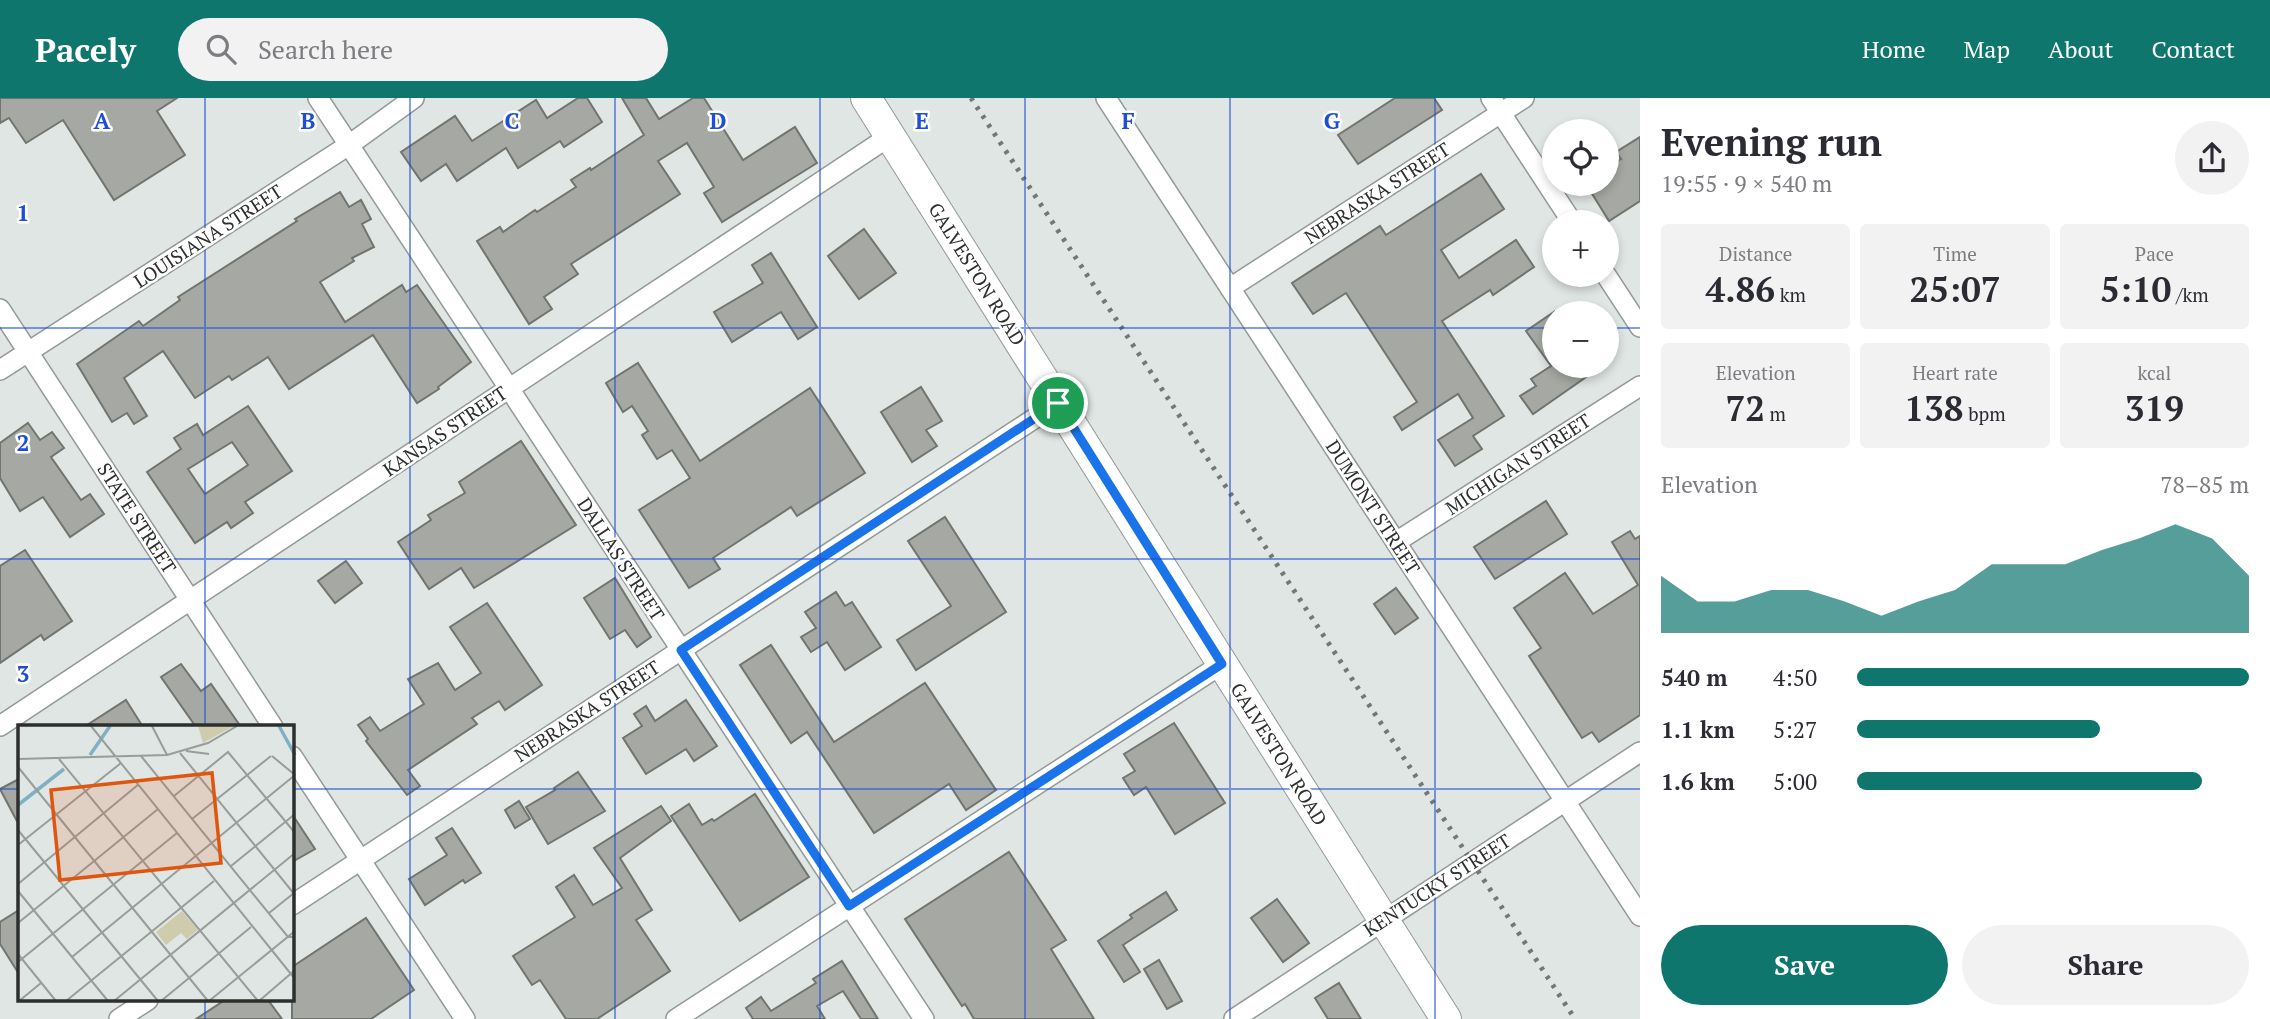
<!DOCTYPE html>
<html lang="en">
<head>
<meta charset="utf-8">
<style>
	:root { --surface:#fff; --page:#f2f2f3; --text:#2b2b33; --muted:#7c7c81; --accent:#0f766e }
	body { margin:0; font-family:"PT Serif",serif; background:var(--page); color:var(--text); height:100vh; display:flex; flex-direction:column; font-size:26px; white-space:nowrap }
	* { box-sizing:border-box; margin:0 }
	p { font-size:23px; color:var(--muted) }
	.icon { flex:none; width:38px; height:38px; fill:none; stroke:currentColor; stroke-width:2; stroke-linecap:round; stroke-linejoin:round }
	.map { position:relative; flex:1; overflow:hidden }
	.details { display:flex; flex-direction:column; background:var(--surface); width:630px }
	.details>* { flex:none }
	.fabs { position:absolute; left:1542px; top:21px; display:grid; gap:14px }
	.fabs a { display:grid; place-items:center; width:77px; height:77px; border-radius:50%; background:var(--surface); box-shadow:0 4px 10px #0003; font-size:35px }
	.pin { position:absolute; display:grid; place-items:center; width:60px; height:60px; color:#fff; margin:-30px; border:4px solid #fff; border-radius:50%; box-shadow:0 2px 7px #0007 }
	.round { display:grid; place-items:center; flex:none; width:74px; height:74px; border-radius:37px; background:var(--page) }
	.head { display:flex; align-items:center; justify-content:space-between; height:119px; padding:0 21px }
	h1 { font-size:38px; font-weight:700; line-height:52px }
	.metrics { display:grid; grid-template-columns:repeat(3,1fr); gap:10px; height:119px; padding:7px 21px }
	.metrics div { display:grid; align-content:center; border-radius:7px; background:var(--page); text-align:center }
	.metrics b { font-size:35px; font-weight:700 }
	.metrics small { font-size:19px; font-weight:400 }
	.metrics p { font-size:19px }
	.chart { height:196px; padding:14px 21px }
	.chart p { display:flex; justify-content:space-between }
	.chart svg { width:100%; height:126px; margin-top:7px; fill:var(--accent); opacity:.7 }
	.button { display:flex; gap:14px; margin-top:auto; padding:14px 21px }
	.button a { flex:1; height:80px; border-radius:42px; background:var(--accent); color:#fff; font-size:28px; font-weight:700; line-height:80px; text-align:center }
	.button a+a { background:var(--page); color:var(--text) }
	ul { padding:0 21px; list-style:none; font-size:23px }
	li { display:grid; grid-template-columns:112px 84px 1fr; align-items:center; height:52px }
	li i { height:18px; border-radius:9px; background:var(--accent) }
	header { display:flex; align-items:center; gap:42px; box-sizing:border-box; height:98px; padding:0 35px; background:var(--accent); color:#fff }
	header strong { font-size:33px }
	nav { display:flex; gap:38px; margin-inline-start:auto; font-size:24px }
	.search { width:490px; height:63px; background:var(--page); display:flex; align-items:center; gap:18px; box-sizing:border-box; padding:0 24px; border-radius:38px; color:var(--muted); font-size:26px }
	main { display:flex; flex:1; min-height:0 }
	.map>svg:first-child { display:block }
	.building { fill:#a6a9a3; stroke:#71746f; stroke-width:2; fill-rule:evenodd }
	.lines { fill:none; stroke-linecap:round; stroke-linejoin:round }
	.minor-casing { stroke:#939996; stroke-width:22 }
	.primary-casing { stroke:#939996; stroke-width:32 }
	.minor { stroke:#fff; stroke-width:19 }
	.primary { stroke:#fff; stroke-width:30 }
	.rail { stroke:#737775; stroke-width:5; stroke-dasharray:3.5 7; stroke-linecap:butt }
	.route-casing { stroke:#fff; stroke-width:14 }
	.route { stroke:#1a73e8; stroke-width:9 }
	.grid { fill:none; stroke:#1d4ed8; stroke-width:2; stroke-opacity:0.55 }
	.labels { text-anchor:middle; stroke-width:5; stroke-linejoin:round; paint-order:stroke }
	.street-label { font-size:19px; fill:#2c2f2d; stroke:#fff }
	.inset-river { fill:none; stroke:#80b0c3; stroke-width:3.5 }
	.inset-road { fill:none; stroke:#989d9a; stroke-width:2 }
	.view { fill:#df570e; fill-opacity:0.15; stroke:#df570e; stroke-width:3.5 }
	.inset-edge { fill:none; stroke:#2c2f2d; stroke-width:3.5 }
	.grid-label { font-size:23px; text-anchor:middle; font-weight:bold; fill:#1d4ed8; stroke:#fff; stroke-width:5; stroke-linejoin:round; paint-order:stroke }
</style>
</head>
<body>
<header>
<strong>Pacely</strong>
<div class="search"><svg class="icon" aria-label="search" viewBox="0 0 24 24"><circle cx="10" cy="10" r="6"/><path d="M15 15l6 6"/></svg>Search here</div>
<nav><a>Home</a><a>Map</a><a>About</a><a>Contact</a></nav>
</header>
<main>
<div class="map">
<svg width="1640" height="921" viewBox="0 0 1640 921">
	<rect width="100%" height="100%" fill="#e0e6e3"/>
	<!-- building -->
	<g class="building">
		<path d="M0 0H177L157 13 185 57 114 102 63 22 26 45 9 20 0 25Z"/>
		<path d="M578 0H587L602 24 564 49 560 43 518 70 506 50 457 83 446 66 421 83 401 54 455 18 472 43 536 2 547 20Z"/>
		<path d="M622 0H646L659 21 693 0H704L743 62 795 29 817 65 722 124 704 95 714 89 687 45 658 63 680 96 571 166 578 176 544 199 552 211 529 226 477 143 500 129 503 134 535 112 537 114 576 89 571 82 590 70 591 72 644 37Z"/>
		<path d="M1395 0H1434L1442 12 1358 66 1338 37Z"/>
		<path d="M1640 39V103L1609 123 1586 86H1606V69L1621 61 1616 54Z"/>
		<path d="M1481 76 1504 111 1441 152 1459 180 1516 142 1534 169 1493 197 1490 192 1442 223 1504 318 1473 338 1482 351 1455 368 1438 342 1473 320 1458 296 1402 332 1394 319 1417 304 1346 195 1313 216 1292 185 1380 128 1386 137Z"/>
		<path d="M340 94 349 109 361 102 371 121 362 126 374 149 352 160 354 163 320 184 345 224 402 187 406 194 417 187 471 264 438 289 439 291 417 305 373 237 289 291 268 259 232 282 229 278 195 300 163 253 124 280 147 318 134 326 127 315 112 324 77 266 139 223 143 228 180 202 178 199 297 123 295 121Z"/>
		<path d="M864 131 896 175 859 201 828 158Z"/>
		<path d="M771 155 817 229 798 241 781 214 732 244 714 214 763 185 752 167Z"/>
		<path d="M1554 214V268H1602L1533 316 1520 298 1536 288 1531 281 1551 268 1526 233Z"/>
		<path d="M638 265 700 363 810 290 865 375 797 418 791 409 713 460 720 471 689 490 639 412 690 380 672 352 657 361 642 337 648 333 632 308 623 314 606 285Z"/>
		<path d="M921 289 942 323 926 332 937 348 912 364 881 314Z"/>
		<path d="M248 308 292 373 245 404 253 415 231 430 227 424 195 445 147 374 181 351 174 340 197 326 203 337ZM232 344 248 367 205 396 188 371Z"/>
		<path d="M28 325 40 342 52 334 64 350 51 359 81 402 90 396 104 416 70 439 43 399 20 413 0 380V345Z"/>
		<path d="M521 343 576 427 474 490 461 470 429 491 398 444 431 422 428 417 465 395 459 384Z"/>
		<path d="M1546 403 1567 436 1495 481 1474 449Z"/>
		<path d="M945 419 1006 514 916 572 897 542 951 508 908 443Z"/>
		<path d="M1630 433 1635 441 1640 438V617L1599 644 1592 634 1582 640 1529 558 1541 550 1514 510 1565 475 1593 516 1638 487 1612 444Z"/>
		<path d="M25 452 72 523 44 542 41 537 0 565V468Z"/>
		<path d="M346 463 362 485 335 505 318 483Z"/>
		<path d="M615 480 651 539 637 549 625 532 610 541 584 500Z"/>
		<path d="M1396 490 1418 520 1395 536 1374 506Z"/>
		<path d="M836 494 845 508 852 504 881 549 845 572 827 544 811 554 801 539 816 530 805 514Z"/>
		<path d="M487 505 542 587 505 612 499 603 472 620 477 626 408 672 420 688 407 697 366 643 368 641 358 627 370 619 380 633 424 606 408 581 438 565 455 592 481 575 450 529Z"/>
		<path d="M771 547 834 644 925 585 996 692 966 712 949 686 874 735 807 634 791 645 740 567Z"/>
		<path d="M181 566 201 593 211 586 241 629H196L161 579Z"/>
		<path d="M126 602 143 629H84Z"/>
		<path d="M686 602 717 648 694 663 686 651 646 676 623 640 642 628 634 616 646 608 655 623Z"/>
		<path d="M1174 625 1225 705 1175 736 1146 689 1134 697 1123 680 1135 673 1124 656Z"/>
		<path d="M578 674 605 713 548 746 526 709 555 692 554 690Z"/>
		<path d="M19 681V727L0 691Z"/>
		<path d="M755 696 809 779 740 823 671 718 689 706 702 727 712 721 714 723Z"/>
		<path d="M519 703 530 721 515 730 505 712Z"/>
		<path d="M661 708 671 723 620 760 652 812 636 822 670 873 597 921H566L540 882 532 887 513 858 575 819 556 789 574 777 593 807 622 790 594 750Z"/>
		<path d="M292 716 315 751 292 764Z"/>
		<path d="M452 730 481 775 465 785 463 782 425 807 409 781 447 757 436 740Z"/>
		<path d="M1009 754 1066 842 1051 851 1094 921H974L965 906 962 908 905 821Z"/>
		<path d="M1166 794 1177 812 1123 847 1140 874 1124 884 1098 843 1132 820 1130 817Z"/>
		<path d="M1277 801 1309 845 1283 864 1251 820Z"/>
		<path d="M19 812V876L0 846V824Z"/>
		<path d="M366 820 414 892 371 921H292V869Z"/>
		<path d="M1159 862 1182 903 1167 911 1144 871Z"/>
		<path d="M842 863 878 921H861L843 893 817 908 825 921H753L746 910 761 899 771 913 816 885 813 881Z"/>
		<path d="M1339 885 1361 921H1328L1315 900Z"/>
		<path d="M225 902H268L282 921H196Z"/>
	</g>
	<g class="lines">
		<defs>
			<g id="minor">
				<path d="M318 0 924 921"/>
				<path d="M1106 0 1640 818"/>
				<path d="M1491 0 1572 124"/>
				<path d="M1606 177 1640 229"/>
				<path d="M1230 190 1524 0"/>
				<path d="M0 211 273 629"/>
				<path d="M0 272 349 47 414 0"/>
				<path d="M1396 444 1640 288"/>
				<path d="M0 628 890 38"/>
				<path d="M292 658 465 921"/>
				<path d="M292 807 1058 305"/>
				<path d="M119 921 148 902"/>
				<path d="M676 921 1222 566"/>
				<path d="M1234 921 1640 654"/>
			</g>
			<path id="primary" d="M866 0 1446 921"/>
		</defs>
		<!-- minor casing -->
		<use href="#minor" class="minor-casing"/>
		<!-- primary casing -->
		<use href="#primary" class="primary-casing"/>
		<!-- minor -->
		<use href="#minor" class="minor"/>
		<!-- primary -->
		<use href="#primary" class="primary"/>
		<!-- rail -->
		<path class="rail" d="M971 0 1575 921"/>
	</g>
	<g class="lines">
		<defs>
			<path id="route" d="M1058 305 1222 566 849 808 681 552Z"/>
		</defs>
		<!-- route casing -->
		<use href="#route" class="route-casing"/>
		<!-- route -->
		<use href="#route" class="route"/>
	</g>
	<!-- grid -->
	<path class="grid" d="M205 0V629M410 0V921M615 0V921M820 0V921M1025 0V921M1230 0V921M1435 0V921M0 230H1554M1606 230H1640M0 461H1640M0 691H19M292 691H1640M205 902V921"/>
	<g class="labels">
		<!-- street labels -->
		<g class="street-label">
			<text transform="translate(1377 95) rotate(-33)" y="7">NEBRASKA STREET</text>
			<text transform="translate(208 138) rotate(-33)" y="7">LOUISIANA STREET</text>
			<text transform="translate(977 176) rotate(58)" y="7">GALVESTON ROAD</text>
			<text transform="translate(445 333) rotate(-34)" y="7">KANSAS STREET</text>
			<text transform="translate(1518 366) rotate(-33)" y="7">MICHIGAN STREET</text>
			<text transform="translate(1373 409) rotate(57)" y="7">DUMONT STREET</text>
			<text transform="translate(137 420) rotate(57)" y="7">STATE STREET</text>
			<text transform="translate(621 461) rotate(57)" y="7">DALLAS STREET</text>
			<text transform="translate(587 613) rotate(-33)" y="7">NEBRASKA STREET</text>
			<text transform="translate(1279 656) rotate(58)" y="7">GALVESTON ROAD</text>
			<text transform="translate(1437 787) rotate(-33)" y="7">KENTUCKY STREET</text>
		</g>
	</g>
	<!-- overview -->
	<g transform="translate(18 627)">
		<rect width="276" height="276" fill="#e0e6e3"/>
		<path d="M180 1H216L185 18ZM164 186 180 205 169 214 163 208 148 220 138 207Z" fill="#cfccae"/>
		<path class="inset-river" d="M261 1 277 30M72 30 92 1M0 80 46 44"/>
		<path class="inset-road" d="M73 1 277 254M134 1 149 30M168 26 191 29M162 28 277 170M123 31 270 212H277M254 31 277 50M0 34 149 30 190 18 219 1M41 34 240 276M0 42 190 276M156 71 210 27 277 108M174 94 253 31M0 105 140 276M0 120 103 38M213 141 277 89M0 159 121 59M0 166 90 276M251 188 276 168M0 198 140 84M0 229 38 276M54 232 277 50M0 237 159 108M1 276 23 258M48 276 196 156M96 276 277 128M143 276 233 202M191 276 277 206M241 276 277 245"/>
		<path class="view" d="M194 48 203 138 42 155 33 65Z"/>
		<rect width="276" height="276" class="inset-edge"/>
	</g>
	<g class="grid-label">
		<text x="102" y="31">A</text>
		<text x="308" y="31">B</text>
		<text x="512" y="31">C</text>
		<text x="718" y="31">D</text>
		<text x="922" y="31">E</text>
		<text x="1128" y="31">F</text>
		<text x="1332" y="31">G</text>
		<text x="23" y="123">1</text>
		<text x="23" y="353">2</text>
		<text x="23" y="584">3</text>
	</g>
</svg>
<div class="fabs">
<a><svg class="icon" aria-label="locate" viewBox="0 0 24 24"><circle cx="12" cy="12" r="6"/><path d="M12 2v4M12 18v4M2 12h4M18 12h4"/></svg></a>
<a>+</a>
<a>−</a>
</div>
<div class="pin" style="left:1058px;top:305px;background:#1e9e55"><svg class="icon" aria-label="arrive" viewBox="0 0 24 24"><path d="M6 21V4h12l-3 4 3 4H6"/></svg></div>
</div>
<section class="details">
<div class="head"><div><h1>Evening run</h1><p>19:55 · 9 × 540 m</p></div><a class="round"><svg class="icon" aria-label="share" viewBox="0 0 24 24"><path d="M12 15V3M7 8l5-5 5 5M5 13v7h14v-7"/></svg></a></div>
<div class="metrics">
<div><p>Distance</p><b>4.86<small> km</small></b></div>
<div><p>Time</p><b>25:07</b></div>
<div><p>Pace</p><b>5:10<small> /km</small></b></div>
</div>
<div class="metrics">
<div><p>Elevation</p><b>72<small> m</small></b></div>
<div><p>Heart rate</p><b>138<small> bpm</small></b></div>
<div><p>kcal</p><b>319</b></div>
</div>
<div class="chart"><p><span>Elevation</span>78–85 m</p>
<svg viewBox="0 0 160 44" preserveAspectRatio="none"><path d="M0 44V24L10 33L20 33L30 29L40 29L50 33L60 38L70 33L80 29L90 20L100 20L110 20L120 15L130 11L140 6L150 11L160 24V44z"/></svg>
</div>
<ul>
<li><b>540 m</b>4:50<i style="width:100%"></i></li>
<li><b>1.1 km</b>5:27<i style="width:62%"></i></li>
<li><b>1.6 km</b>5:00<i style="width:88%"></i></li>
</ul>
<div class="button"><a>Save</a><a>Share</a></div>
</section>
</main>
</body>
</html>
